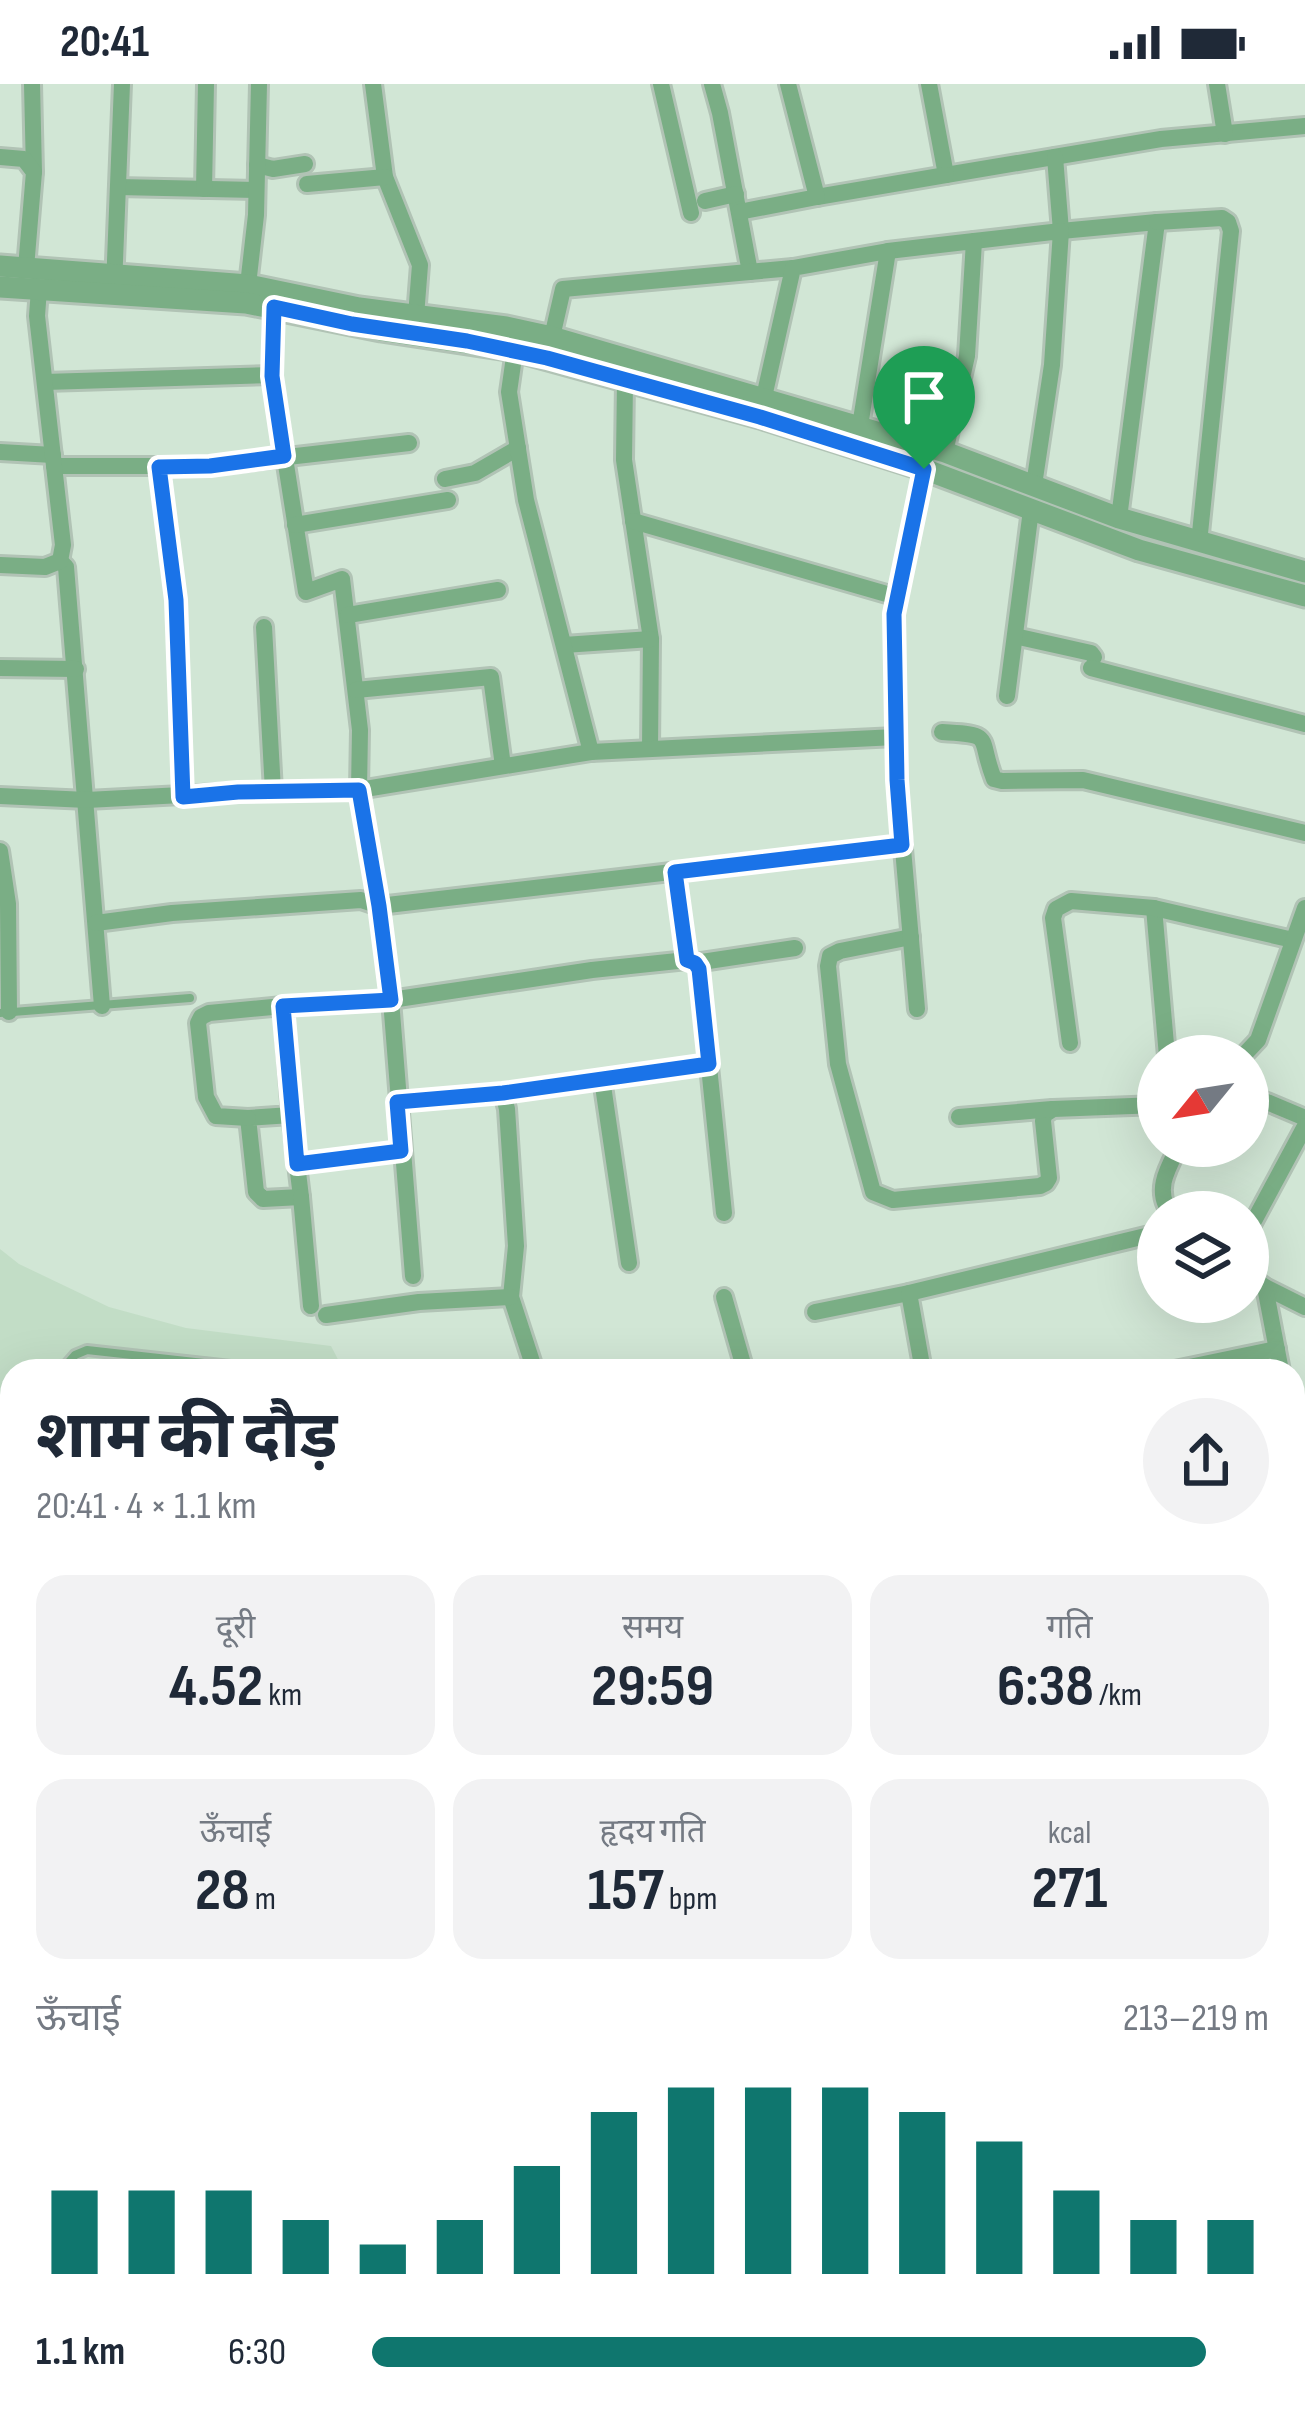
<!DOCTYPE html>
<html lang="hi">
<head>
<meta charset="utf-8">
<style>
	:root { --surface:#fff; --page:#f2f2f3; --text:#1f2937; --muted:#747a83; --accent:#0f766e }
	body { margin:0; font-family:"Sofia Sans Condensed","Noto Sans Devanagari",sans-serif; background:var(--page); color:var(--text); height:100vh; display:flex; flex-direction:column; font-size:45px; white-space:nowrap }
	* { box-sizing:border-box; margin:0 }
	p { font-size:39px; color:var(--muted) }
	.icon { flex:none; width:66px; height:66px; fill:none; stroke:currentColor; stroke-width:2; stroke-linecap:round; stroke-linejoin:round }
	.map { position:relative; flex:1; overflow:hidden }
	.side { position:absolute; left:0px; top:1275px; width:1305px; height:1065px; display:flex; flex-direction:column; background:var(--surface); border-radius:36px 36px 0 0; box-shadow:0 12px 48px #0002 }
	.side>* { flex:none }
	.needle { width:78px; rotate:240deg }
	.controls { position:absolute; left:1137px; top:951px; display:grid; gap:24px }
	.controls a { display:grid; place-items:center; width:132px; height:132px; border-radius:50%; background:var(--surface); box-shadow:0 12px 48px #0002; font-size:60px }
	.pin { position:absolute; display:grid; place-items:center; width:102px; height:102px; color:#fff; margin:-123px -51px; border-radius:50% 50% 50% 0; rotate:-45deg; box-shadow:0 0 12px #0007 }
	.pin .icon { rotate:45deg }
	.round { display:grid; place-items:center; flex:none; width:126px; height:126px; border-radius:63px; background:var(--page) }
	.overview { display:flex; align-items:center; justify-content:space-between; height:204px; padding:0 36px }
	h1 { font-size:66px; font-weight:700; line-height:90px }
	.stats { display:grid; grid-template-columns:repeat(3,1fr); gap:18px; height:204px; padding:12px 36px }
	.stats div { display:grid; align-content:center; border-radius:30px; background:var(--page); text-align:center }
	.stats b { font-size:60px; font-weight:700 }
	.stats small { font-size:33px; font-weight:400 }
	.stats p { font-size:33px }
	.chart { height:336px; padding:24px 36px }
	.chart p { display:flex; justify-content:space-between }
	.chart svg { width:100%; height:216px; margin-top:12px; stroke:var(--accent); stroke-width:6 }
	ul { padding:0 36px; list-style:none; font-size:39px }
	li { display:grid; grid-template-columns:192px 144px 1fr; align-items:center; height:90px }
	li i { height:30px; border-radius:15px; background:var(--accent) }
	.status { display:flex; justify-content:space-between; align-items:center; height:84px; padding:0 60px; background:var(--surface); direction:ltr }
	.status svg { height:33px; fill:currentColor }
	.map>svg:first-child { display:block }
	.built { fill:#c2ddc6 }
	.building { fill:#83d696; stroke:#6f8272; stroke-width:3 }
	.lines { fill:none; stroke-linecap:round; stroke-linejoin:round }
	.service-casing { stroke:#b1c3b5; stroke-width:14 }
	.minor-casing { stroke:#b1c3b5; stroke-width:22 }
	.tertiary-casing { stroke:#b1c3b5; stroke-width:27 }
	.secondary-casing { stroke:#b1c3b5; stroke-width:30 }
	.service { stroke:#7aae85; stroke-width:8 }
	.minor { stroke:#7aae85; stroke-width:16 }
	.tertiary { stroke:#7aae85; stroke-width:21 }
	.secondary { stroke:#419558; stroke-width:24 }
	.route-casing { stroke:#fff; stroke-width:24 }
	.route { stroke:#1a73e8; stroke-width:15 }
</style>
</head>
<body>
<div class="status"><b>20:41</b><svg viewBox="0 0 49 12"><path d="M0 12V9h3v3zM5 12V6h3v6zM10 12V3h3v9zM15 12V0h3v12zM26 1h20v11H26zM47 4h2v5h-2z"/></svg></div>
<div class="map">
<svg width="1305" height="2338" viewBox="0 0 1305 2338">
	<rect width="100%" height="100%" fill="#d1e6d5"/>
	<!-- built -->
	<g class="built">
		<path d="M0 1165 19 1180 109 1223 186 1244 331 1262 344 1287H12V2328H299L302 2338H0Z"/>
		<path d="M553 2328H840L854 2338H537Z"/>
	</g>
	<!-- building -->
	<g class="building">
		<path d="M40 2328H98L106 2338H43L46 2335Z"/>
		<path d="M167 2328H222L227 2338H169Z"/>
	</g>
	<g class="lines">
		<defs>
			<g id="service">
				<path d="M0 929 190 914"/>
				<path d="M61 1287 75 1271 87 1266 277 1287"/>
				<path d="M0 1338 12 1331"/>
				<path d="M0 1777 12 1774"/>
				<path d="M0 2171H12"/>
				<path d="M273 2328 276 2338"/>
			</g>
			<g id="minor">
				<path d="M32 0 34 88"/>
				<path d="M373 0 385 93 420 181 416 232"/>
				<path d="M661 0 691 129"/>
				<path d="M712 0 720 29 750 188"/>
				<path d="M929 0 946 91 1161 55 1305 42"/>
				<path d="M1217 0 1225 50"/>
				<path d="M0 73 24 75 34 88 26 184"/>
				<path d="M1055 73 1061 147 1157 138 1119 434"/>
				<path d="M257 81 273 85 305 80"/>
				<path d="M307 100 385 93"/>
				<path d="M118 103 256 106"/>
				<path d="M204 105 206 0"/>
				<path d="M817 113 946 91"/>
				<path d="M705 117 736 110"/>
				<path d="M739 128 817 113 788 0"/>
				<path d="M1157 138 1222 134 1228 138 1231 147 1199 459"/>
				<path d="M974 157 1061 147 1052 281 1034 401"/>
				<path d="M888 167 974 157 967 272 945 368"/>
				<path d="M248 201 256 131 259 0"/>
				<path d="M114 202 122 0"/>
				<path d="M273 223 272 291 306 508 342 495 360 646 359 706 379 822 903 761"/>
				<path d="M552 253 563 205 793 184"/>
				<path d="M625 296 624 376 651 555 650 665"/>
				<path d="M45 298 272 291"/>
				<path d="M764 313 793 184 888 167 860 342"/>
				<path d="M0 368 53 371"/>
				<path d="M54 382H210L409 359"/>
				<path d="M159 383 176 516 183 713"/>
				<path d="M445 395 475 389 518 364"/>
				<path d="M633 437 897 513"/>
				<path d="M295 441 448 416"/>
				<path d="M60 477 66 483 102 922"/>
				<path d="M0 481 45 483 60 477 63 461 37 232 39 205"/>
				<path d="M348 531 498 506"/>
				<path d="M264 543 273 707"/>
				<path d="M1015 552 1091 569 1094 573"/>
				<path d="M564 561 651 555"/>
				<path d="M0 584 76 585"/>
				<path d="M1091 584 1305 640"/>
				<path d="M356 606 491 593 503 682"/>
				<path d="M1007 612 1031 426"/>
				<path d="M942 648C996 651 977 652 994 695L1002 697 1083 696 1305 749"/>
				<path d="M591 668 896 653"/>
				<path d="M0 712 87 716 238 708 359 706 591 668 526 416 509 308 515 266"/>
				<path d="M0 767 8 820 9 928"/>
				<path d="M675 788 687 876"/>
				<path d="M1154 824 1167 972"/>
				<path d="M96 839 172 829 361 816 379 822 391 916 413 1192"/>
				<path d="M911 853 840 867 830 872 828 882 838 980 873 1108 893 1116 1040 1102 1046 1099 1049 1094 1043 1037 1044 1031 1053 1025 1158 1021"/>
				<path d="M695 879 795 864"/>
				<path d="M917 925 897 696 894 530 924 385"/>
				<path d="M1070 959 1053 834 1056 825 1071 817 1154 824 1293 856"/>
				<path d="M1243 972 1258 956 1305 824"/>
				<path d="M602 995 629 1179"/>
				<path d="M503 1009 709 980"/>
				<path d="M1248 1010 1305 1034"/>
				<path d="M397 1018 503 1009 507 1025 516 1162 511 1213 535 1287"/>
				<path d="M291 1031 248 1034 256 1108 263 1115 301 1113 291 1031 283 922 391 916 592 886 687 876 695 879 699 885 724 1129"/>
				<path d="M959 1033 1052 1025"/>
				<path d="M248 1034 216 1032 206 1013 198 939 201 933 209 929 283 922"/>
				<path d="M297 1080 402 1067"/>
				<path d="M301 1113 311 1222"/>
				<path d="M1170 1128C1154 1106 1168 1084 1179 1062"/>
				<path d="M1248 1148 1305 1042"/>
				<path d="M1248 1190 1265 1203 1305 1223"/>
				<path d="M1265 1203 1281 1287"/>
				<path d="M724 1213 745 1287"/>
				<path d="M815 1228 909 1209"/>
				<path d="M326 1231 419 1218 511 1213"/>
				<path d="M923 1287 909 1209 1158 1149"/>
				<path d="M1170 1287 1277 1265"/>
				<path d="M1293 1347 1305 1407"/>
				<path d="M1293 1478 1305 1475"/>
				<path d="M1293 1584 1305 1580"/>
				<path d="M1293 1637 1305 1632"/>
				<path d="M1293 1996 1305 1988"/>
				<path d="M1293 2074 1305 2066"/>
				<path d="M1293 2157 1305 2176"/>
				<path d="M1293 2324 1305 2317"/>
				<path d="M842 2328 856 2338"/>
				<path d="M985 2328 991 2338"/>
				<path d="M1036 2328 1042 2338"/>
				<path d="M711 2338 718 2328"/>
				<path d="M1088 2338 1103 2328"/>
				<path d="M1269 2338 1287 2328"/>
			</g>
			<g id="tertiary">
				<path d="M0 182 248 201 359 224 506 243 552 253 945 368 1119 434 1305 488"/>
				<path d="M0 203 246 219 381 246 515 266 760 333 924 385 1139 466 1305 512"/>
			</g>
			<g id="secondary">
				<path d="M1293 1833 1305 1825"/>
				<path d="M1293 1859 1305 1851"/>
				<path d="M495 2338 510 2328"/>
				<path d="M537 2338 553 2328"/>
			</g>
		</defs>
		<!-- service casing -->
		<use href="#service" class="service-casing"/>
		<!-- minor casing -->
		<use href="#minor" class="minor-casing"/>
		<!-- tertiary casing -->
		<use href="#tertiary" class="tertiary-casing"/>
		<!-- secondary casing -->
		<use href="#secondary" class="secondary-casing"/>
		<!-- service -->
		<use href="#service" class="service"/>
		<!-- minor -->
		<use href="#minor" class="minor"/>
		<!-- tertiary -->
		<use href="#tertiary" class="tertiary"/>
		<!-- secondary -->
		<use href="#secondary" class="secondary"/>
	</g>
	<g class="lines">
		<defs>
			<path id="route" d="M274 223 352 240 467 257 547 274 760 333 924 385 894 530 897 696 902 761 675 788 687 876 695 879 699 885 709 980 503 1009 397 1018 401 1067 297 1080 283 922 391 916 379 822 359 706 238 708 183 713 176 516 159 383 210 382 284 372 272 292Z"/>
		</defs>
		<!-- route casing -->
		<use href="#route" class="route-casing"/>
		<!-- route -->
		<use href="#route" class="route"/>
	</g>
</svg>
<div class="controls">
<a><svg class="needle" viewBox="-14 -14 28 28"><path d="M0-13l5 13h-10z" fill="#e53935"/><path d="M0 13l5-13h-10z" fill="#747a83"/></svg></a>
<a><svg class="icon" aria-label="layers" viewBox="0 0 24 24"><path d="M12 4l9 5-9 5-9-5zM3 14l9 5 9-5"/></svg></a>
</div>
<div class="pin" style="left:924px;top:385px;background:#1e9e55"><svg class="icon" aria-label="arrive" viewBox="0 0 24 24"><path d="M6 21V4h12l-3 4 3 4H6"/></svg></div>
<section class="side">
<div class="overview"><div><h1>शाम की दौड़</h1><p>20:41 · 4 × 1.1 km</p></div><a class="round"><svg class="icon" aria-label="share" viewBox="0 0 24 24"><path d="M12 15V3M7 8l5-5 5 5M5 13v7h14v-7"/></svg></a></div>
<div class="stats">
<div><p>दूरी</p><b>4.52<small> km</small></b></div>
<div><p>समय</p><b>29:59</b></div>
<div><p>गति</p><b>6:38<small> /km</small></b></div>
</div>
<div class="stats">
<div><p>ऊँचाई</p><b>28<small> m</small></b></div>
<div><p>हृदय गति</p><b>157<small> bpm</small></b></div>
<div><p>kcal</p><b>271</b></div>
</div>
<div class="chart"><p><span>ऊँचाई</span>213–219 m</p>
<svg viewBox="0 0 160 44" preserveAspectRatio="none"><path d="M5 44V27M15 44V27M25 44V27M35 44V33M45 44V38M55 44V33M65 44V22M75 44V11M85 44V6M95 44V6M105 44V6M115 44V11M125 44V17M135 44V27M145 44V33M155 44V33"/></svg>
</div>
<ul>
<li><b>1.1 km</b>6:30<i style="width:93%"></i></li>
</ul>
</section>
</div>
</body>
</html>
